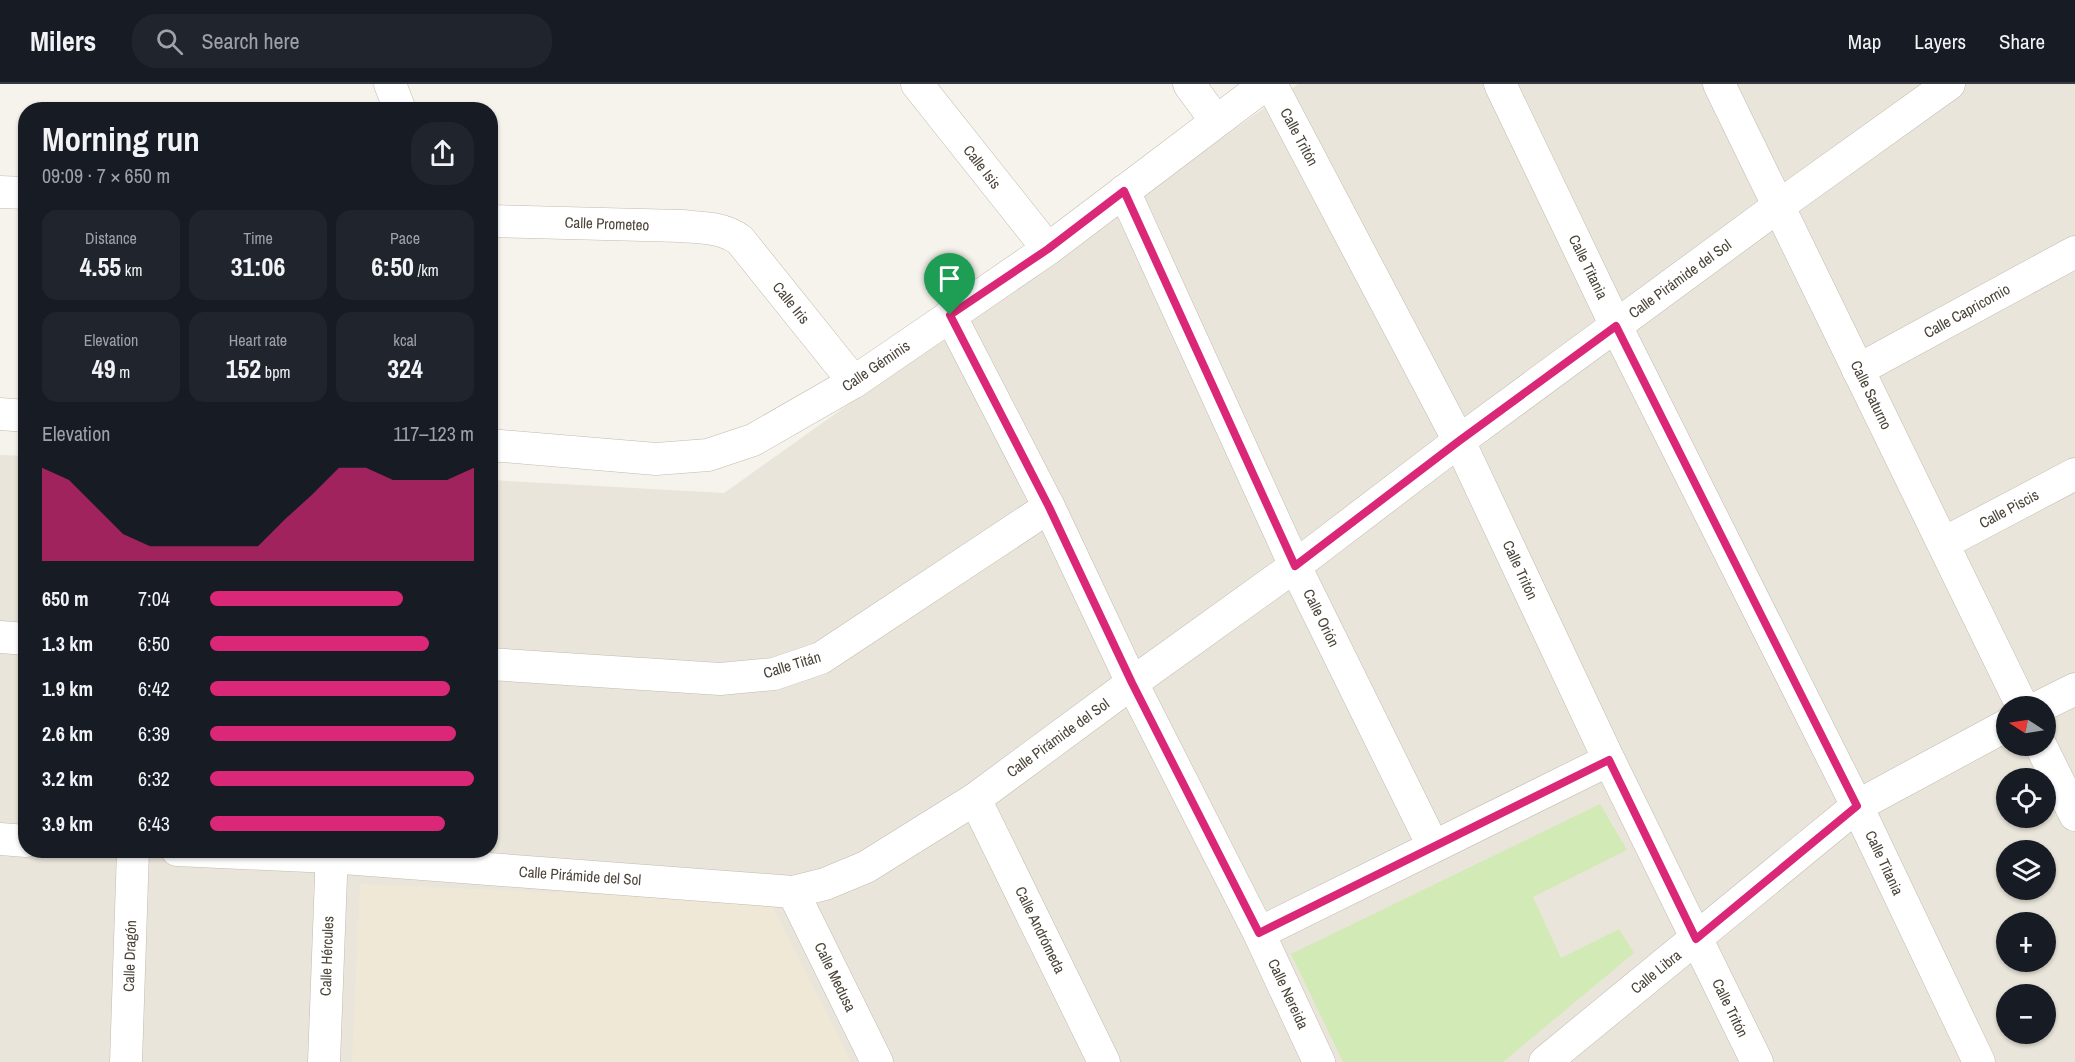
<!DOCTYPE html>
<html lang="en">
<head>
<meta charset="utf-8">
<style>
	:root { --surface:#171b24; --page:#20242c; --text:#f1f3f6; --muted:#9ea1a6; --line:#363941; --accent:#db2777 }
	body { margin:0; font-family:"Archivo Narrow",sans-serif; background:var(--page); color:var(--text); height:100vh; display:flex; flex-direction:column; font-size:22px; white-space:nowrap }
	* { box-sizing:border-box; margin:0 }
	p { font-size:20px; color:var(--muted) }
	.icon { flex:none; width:33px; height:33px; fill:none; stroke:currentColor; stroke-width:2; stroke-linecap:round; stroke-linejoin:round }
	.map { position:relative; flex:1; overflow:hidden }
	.side { position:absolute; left:18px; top:18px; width:480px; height:756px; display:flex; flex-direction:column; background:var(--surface); border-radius:24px; box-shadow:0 2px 4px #0004 }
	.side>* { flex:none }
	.needle { width:39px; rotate:282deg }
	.fabs { position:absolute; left:1996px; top:612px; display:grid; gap:12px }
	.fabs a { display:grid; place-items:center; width:60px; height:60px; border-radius:50%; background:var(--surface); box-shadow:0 2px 4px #0004; font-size:30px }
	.pin { position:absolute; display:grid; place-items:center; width:51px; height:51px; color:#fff; margin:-62px -26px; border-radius:50% 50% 50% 0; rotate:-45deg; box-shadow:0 0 6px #0007 }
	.pin .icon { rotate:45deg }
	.round { display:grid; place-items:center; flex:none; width:63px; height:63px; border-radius:24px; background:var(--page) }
	.overview { display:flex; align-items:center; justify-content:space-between; height:102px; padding:0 24px }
	h1 { font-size:33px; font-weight:700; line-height:45px }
	.stats { display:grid; grid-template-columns:repeat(3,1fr); gap:9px; height:102px; padding:6px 24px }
	.stats div { display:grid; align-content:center; border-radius:15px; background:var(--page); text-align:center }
	.stats b { font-size:26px; font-weight:700 }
	.stats small { font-size:16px; font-weight:400 }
	.stats p { font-size:16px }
	.chart { height:168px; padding:12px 24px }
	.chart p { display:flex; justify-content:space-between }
	.chart svg { width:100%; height:108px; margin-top:6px; fill:var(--accent); opacity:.7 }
	ul { padding:0 24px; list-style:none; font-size:20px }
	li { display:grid; grid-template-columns:96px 72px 1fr; align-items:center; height:45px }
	li i { height:15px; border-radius:8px; background:var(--accent) }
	header { display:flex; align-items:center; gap:36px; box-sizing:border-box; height:84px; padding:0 30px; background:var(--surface); border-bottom:2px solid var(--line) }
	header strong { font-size:28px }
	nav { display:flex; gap:33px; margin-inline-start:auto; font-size:21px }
	.search { width:420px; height:54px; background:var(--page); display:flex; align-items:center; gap:15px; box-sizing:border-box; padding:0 21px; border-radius:24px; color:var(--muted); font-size:22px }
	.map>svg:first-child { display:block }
	.residential { fill:#eae5da; fill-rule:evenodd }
	.education { fill:#efe8d6 }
	.green { fill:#d2eab5 }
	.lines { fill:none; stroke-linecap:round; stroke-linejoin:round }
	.minor-casing { stroke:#c2bbae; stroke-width:33 }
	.minor { stroke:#fff; stroke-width:32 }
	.route-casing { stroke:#fff; stroke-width:12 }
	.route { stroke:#db2777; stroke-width:8 }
	.labels { text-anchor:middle; stroke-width:5; stroke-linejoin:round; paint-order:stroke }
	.street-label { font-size:15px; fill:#4b4439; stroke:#fff }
</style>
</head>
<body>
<header>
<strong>Milers</strong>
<div class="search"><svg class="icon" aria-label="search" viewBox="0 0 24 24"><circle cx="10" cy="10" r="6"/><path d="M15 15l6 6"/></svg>Search here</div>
<nav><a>Map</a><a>Layers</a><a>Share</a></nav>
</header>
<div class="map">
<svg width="2075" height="978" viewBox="0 0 2075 978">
	<rect width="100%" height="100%" fill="#f6f3ec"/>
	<!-- residential -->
	<path class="residential" d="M1298 0H2075V978H0V371L25 372 26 766H490L491 396 724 409ZM2007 622H2046V662H2007ZM2007 694H2046V734H2007ZM2007 766H2046V806H2007ZM2007 838H2046V878H2007ZM2007 910H2046V950H2007Z"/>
	<!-- education -->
	<path class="education" d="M360 800 770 818 851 978H352Z"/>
	<!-- green -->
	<path class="green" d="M1600 720 1627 766 1533 813 1561 874 1619 845 1634 869 1503 978H1343L1291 870Z"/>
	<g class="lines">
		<defs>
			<g id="minor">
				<path d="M390 0 400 26"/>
				<path d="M917 0 1048 165"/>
				<path d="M1189 0 1216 37"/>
				<path d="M1271 0 1459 357 1609 676 1757 978"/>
				<path d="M1500 0 1616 242 1857 722 1979 978"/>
				<path d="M1719 0 2022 622"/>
				<path d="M1124 107 1295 482 1433 762"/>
				<path d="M0 108 26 109"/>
				<path d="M490 137 681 142C702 144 723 143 740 156L854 298"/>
				<path d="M950 231 1049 423 1132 599 1259 849 1319 978"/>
				<path d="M1858 286 2075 168"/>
				<path d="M0 330 26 332"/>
				<path d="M490 361 656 375 708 371 753 356 854 298 1048 165 1266 0"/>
				<path d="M1944 459 2075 390"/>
				<path d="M0 553 26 555"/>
				<path d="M490 580 720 595 774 590 821 574 1049 423"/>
				<path d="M2041 622 2075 605"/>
				<path d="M2041 662 2075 731"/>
				<path d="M975 715 1104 978"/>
				<path d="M0 755 26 757"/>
				<path d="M177 766 330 773 793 808 825 800 866 783 975 715 1132 599 1295 482 1459 357 1780 121 1949 0"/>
				<path d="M793 808 877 978"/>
				<path d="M1259 849 1609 676"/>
				<path d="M126 978 133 766"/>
				<path d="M324 978 332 766"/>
				<path d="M1545 978 1857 722 2007 641"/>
			</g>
		</defs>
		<!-- minor casing -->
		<use href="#minor" class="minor-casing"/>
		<!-- minor -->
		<use href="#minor" class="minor"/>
	</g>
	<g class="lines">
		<defs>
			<path id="route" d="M1124 107 1295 482 1459 357 1616 242 1857 722 1696 855 1609 676 1259 849 1132 599 1049 423 950 231 1048 165Z"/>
		</defs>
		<!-- route casing -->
		<use href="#route" class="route-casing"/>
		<!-- route -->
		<use href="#route" class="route"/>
	</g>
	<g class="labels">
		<!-- street labels -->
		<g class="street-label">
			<text transform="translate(1299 53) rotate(62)" y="5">Calle Tritón</text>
			<text transform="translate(982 83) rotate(52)" y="5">Calle Isis</text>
			<text transform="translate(607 140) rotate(2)" y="5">Calle Prometeo</text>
			<text transform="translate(1588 183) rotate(64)" y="5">Calle Titania</text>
			<text transform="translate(1680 195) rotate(-36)" y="5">Calle Pirámide del Sol</text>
			<text transform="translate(791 219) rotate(51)" y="5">Calle Iris</text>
			<text transform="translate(1967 227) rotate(-29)" y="5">Calle Capricornio</text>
			<text transform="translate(876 282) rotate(-34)" y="5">Calle Géminis</text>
			<text transform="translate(1871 311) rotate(64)" y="5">Calle Saturno</text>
			<text transform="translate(2009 425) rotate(-28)" y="5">Calle Piscis</text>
			<text transform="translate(1520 486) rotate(65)" y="5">Calle Tritón</text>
			<text transform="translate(1321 534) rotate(64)" y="5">Calle Orión</text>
			<text transform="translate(792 581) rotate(-17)" y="5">Calle Titán</text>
			<text transform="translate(1058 654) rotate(-36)" y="5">Calle Pirámide del Sol</text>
			<text transform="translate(1884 779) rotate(65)" y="5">Calle Titania</text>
			<text transform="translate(580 792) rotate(4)" y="5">Calle Pirámide del Sol</text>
			<text transform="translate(1040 846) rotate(64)" y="5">Calle Andrómeda</text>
			<text transform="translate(130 872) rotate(-88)" y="5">Calle Dragón</text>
			<text transform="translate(327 872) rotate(-88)" y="5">Calle Hércules</text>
			<text transform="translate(1656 888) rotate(-39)" y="5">Calle Libra</text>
			<text transform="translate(835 893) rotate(64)" y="5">Calle Medusa</text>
			<text transform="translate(1288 910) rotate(65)" y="5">Calle Nereida</text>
			<text transform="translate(1730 924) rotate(64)" y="5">Calle Tritón</text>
		</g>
	</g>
</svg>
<div class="fabs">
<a><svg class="needle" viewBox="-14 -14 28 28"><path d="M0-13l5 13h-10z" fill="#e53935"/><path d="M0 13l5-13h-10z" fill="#9ea1a6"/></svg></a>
<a><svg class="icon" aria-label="locate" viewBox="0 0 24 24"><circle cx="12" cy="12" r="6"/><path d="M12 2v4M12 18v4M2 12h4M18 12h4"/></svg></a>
<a><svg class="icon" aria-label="layers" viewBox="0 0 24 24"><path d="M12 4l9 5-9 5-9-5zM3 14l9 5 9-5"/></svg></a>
<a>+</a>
<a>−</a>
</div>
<div class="pin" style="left:950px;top:231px;background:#1e9e55"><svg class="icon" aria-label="arrive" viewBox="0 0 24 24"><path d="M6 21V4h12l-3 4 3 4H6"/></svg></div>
<section class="side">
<div class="overview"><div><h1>Morning run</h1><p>09:09 · 7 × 650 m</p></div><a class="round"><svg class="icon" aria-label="share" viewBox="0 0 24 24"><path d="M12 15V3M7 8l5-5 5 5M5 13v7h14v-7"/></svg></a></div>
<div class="stats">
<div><p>Distance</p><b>4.55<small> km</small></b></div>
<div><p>Time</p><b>31:06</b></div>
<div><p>Pace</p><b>6:50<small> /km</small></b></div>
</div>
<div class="stats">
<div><p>Elevation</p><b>49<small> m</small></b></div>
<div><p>Heart rate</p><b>152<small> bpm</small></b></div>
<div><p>kcal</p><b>324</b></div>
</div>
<div class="chart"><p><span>Elevation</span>117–123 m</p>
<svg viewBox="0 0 160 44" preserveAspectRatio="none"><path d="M0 44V6L10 11L20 22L30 33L40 38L50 38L60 38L70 38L80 38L90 27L100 17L110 6L120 6L130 11L140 11L150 11L160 6V44z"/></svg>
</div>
<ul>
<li><b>650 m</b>7:04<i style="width:73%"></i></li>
<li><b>1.3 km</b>6:50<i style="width:83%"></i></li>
<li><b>1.9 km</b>6:42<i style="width:91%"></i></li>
<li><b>2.6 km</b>6:39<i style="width:93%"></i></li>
<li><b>3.2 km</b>6:32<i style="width:100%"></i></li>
<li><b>3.9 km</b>6:43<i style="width:89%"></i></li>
</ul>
</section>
</div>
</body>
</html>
